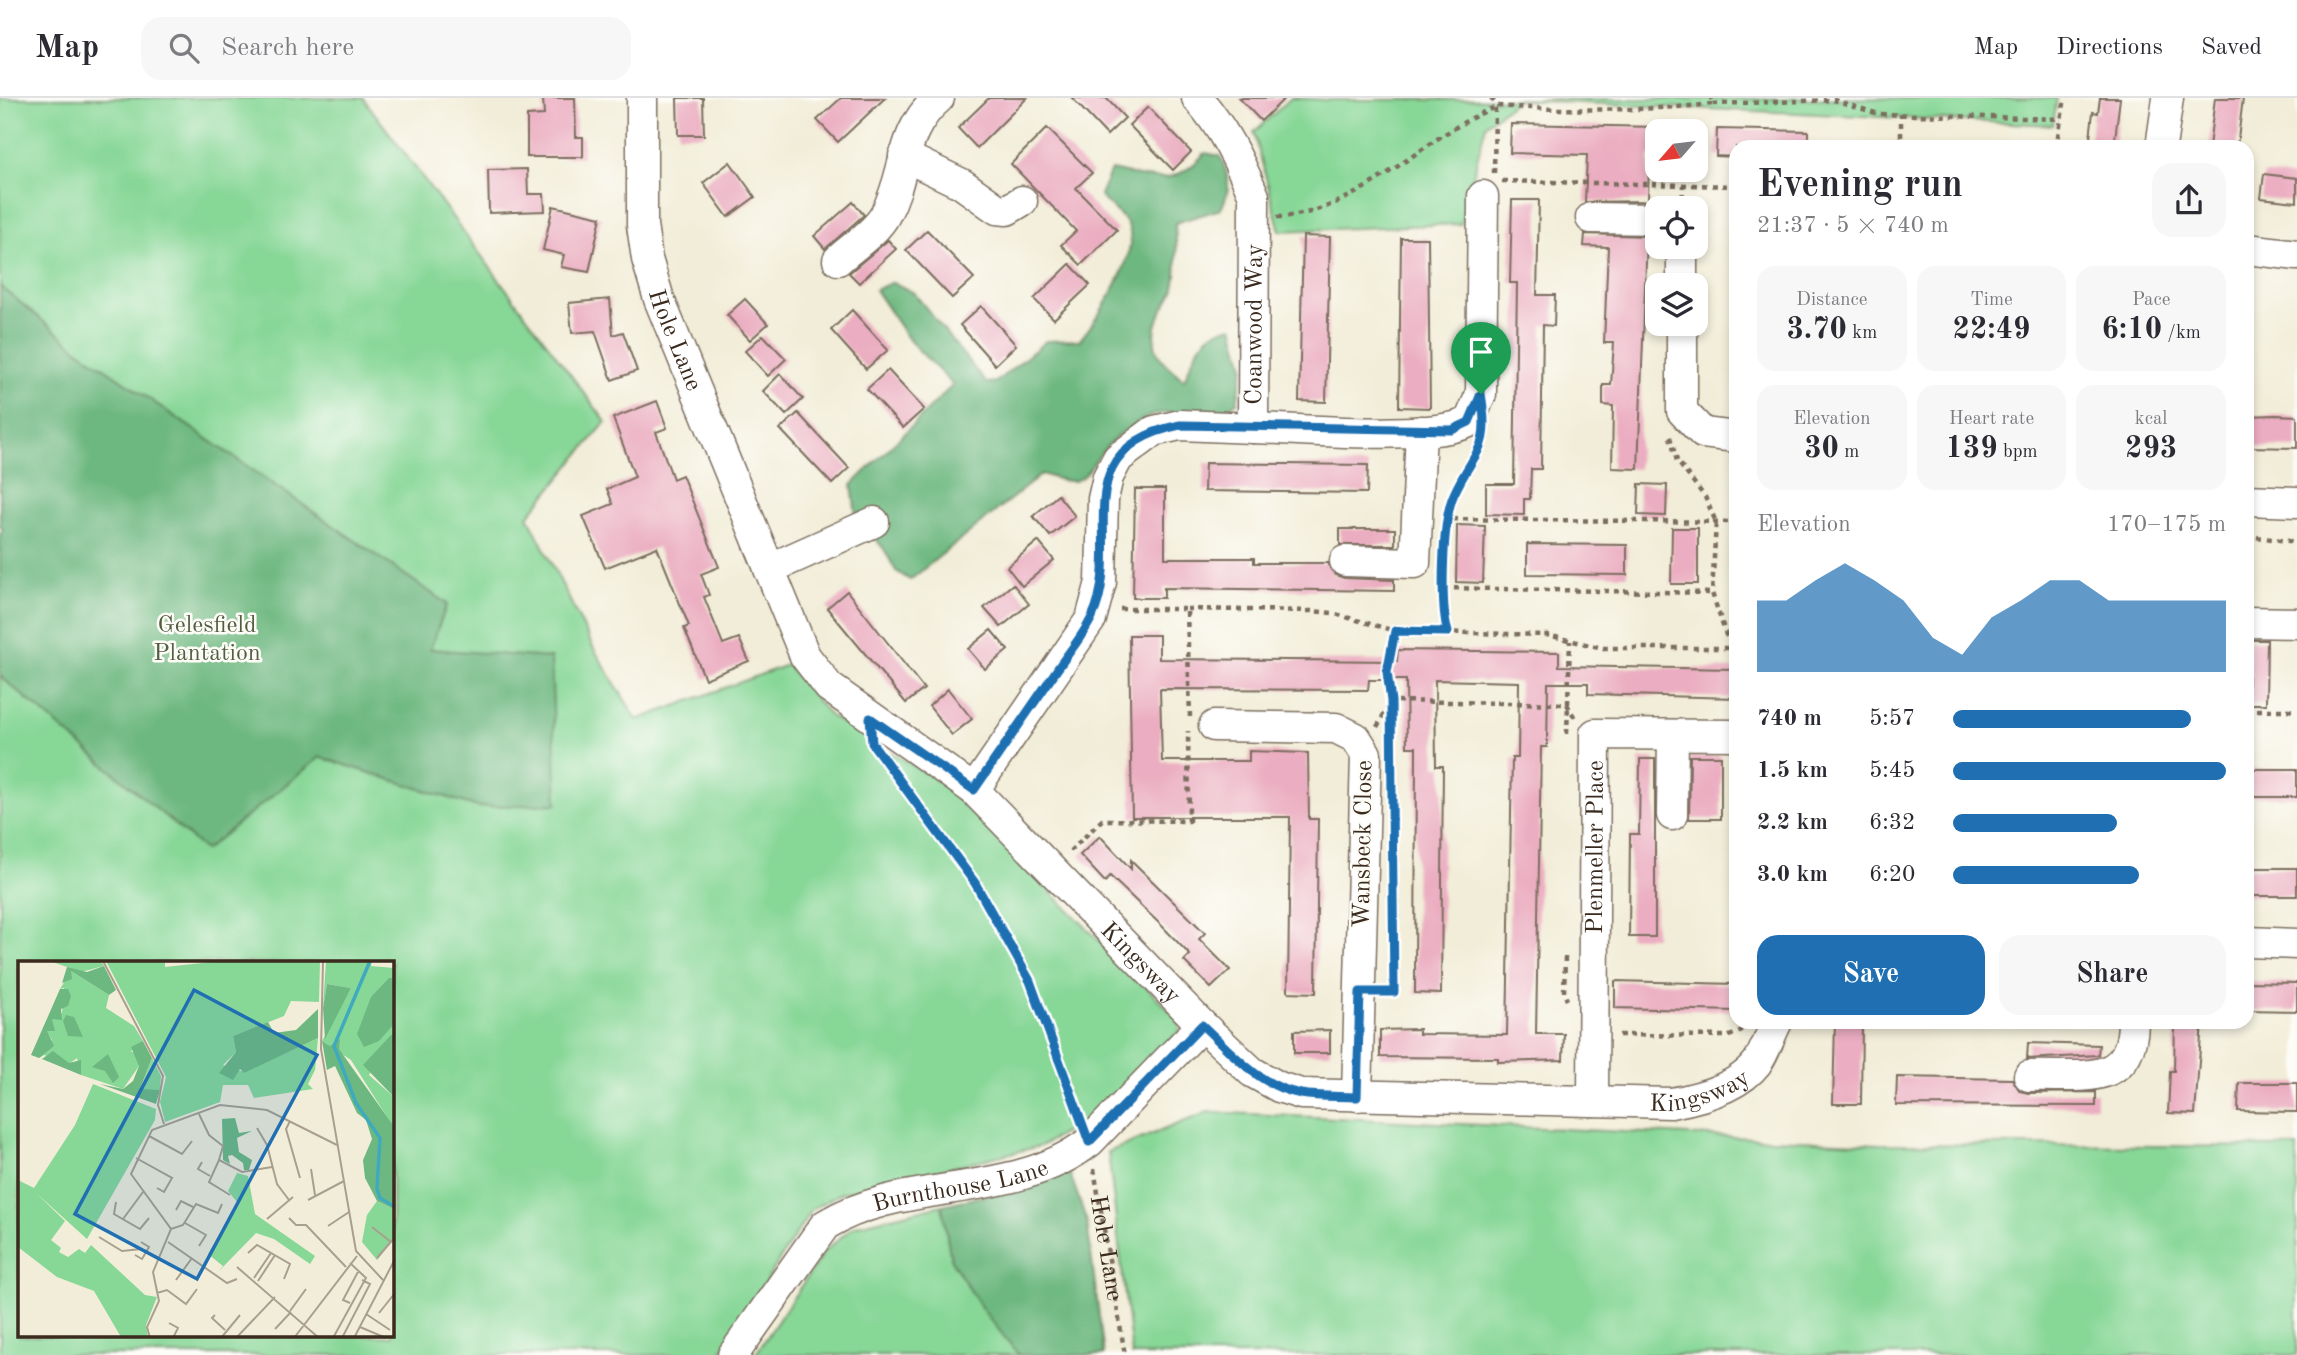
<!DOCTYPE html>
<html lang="en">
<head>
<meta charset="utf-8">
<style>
	:root { --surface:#fff; --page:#f7f7f7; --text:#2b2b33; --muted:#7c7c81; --line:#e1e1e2; --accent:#1f6fb2 }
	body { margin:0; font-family:"Old Standard TT",serif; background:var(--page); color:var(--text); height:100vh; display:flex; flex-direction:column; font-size:26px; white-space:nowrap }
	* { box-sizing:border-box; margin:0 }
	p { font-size:23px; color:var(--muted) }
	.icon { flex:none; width:38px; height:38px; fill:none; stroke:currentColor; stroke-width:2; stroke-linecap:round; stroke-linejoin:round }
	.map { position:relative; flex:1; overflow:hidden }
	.details { position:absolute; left:1729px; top:42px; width:525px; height:889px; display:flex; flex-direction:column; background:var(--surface); border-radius:21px; box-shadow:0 4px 10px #0003 }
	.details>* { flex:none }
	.needle { width:46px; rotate:242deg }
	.controls { position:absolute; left:1645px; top:21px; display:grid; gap:14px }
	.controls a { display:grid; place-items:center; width:63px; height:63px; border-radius:14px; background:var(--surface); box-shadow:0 4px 10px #0003; font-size:35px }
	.pin { position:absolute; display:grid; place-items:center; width:60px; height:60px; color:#fff; margin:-72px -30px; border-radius:50% 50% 50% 0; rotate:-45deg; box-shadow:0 0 7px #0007 }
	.pin .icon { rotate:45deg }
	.round { display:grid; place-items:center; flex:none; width:74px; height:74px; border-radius:21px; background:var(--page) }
	.summary { display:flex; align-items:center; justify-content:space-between; height:119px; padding:0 28px }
	h1 { font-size:38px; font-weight:800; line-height:52px }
	.figures { display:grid; grid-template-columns:repeat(3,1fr); gap:10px; height:119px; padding:7px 28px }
	.figures div { display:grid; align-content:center; border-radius:18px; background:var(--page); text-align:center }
	.figures b { font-size:30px; font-weight:800 }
	.figures small { font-size:19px; font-weight:400 }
	.figures p { font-size:19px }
	.chart { height:196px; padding:14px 28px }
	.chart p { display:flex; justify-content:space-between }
	.chart svg { width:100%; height:126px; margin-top:7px; fill:var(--accent); opacity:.7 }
	.cta { display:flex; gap:14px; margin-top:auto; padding:14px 28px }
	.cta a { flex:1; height:80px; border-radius:21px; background:var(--accent); color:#fff; font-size:28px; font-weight:800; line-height:80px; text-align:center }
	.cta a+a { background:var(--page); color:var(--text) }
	ul { padding:0 28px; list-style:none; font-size:23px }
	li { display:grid; grid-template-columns:112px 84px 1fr; align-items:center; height:52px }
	li i { height:18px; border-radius:9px; background:var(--accent) }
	header { display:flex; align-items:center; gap:42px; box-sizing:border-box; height:98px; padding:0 35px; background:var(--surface); border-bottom:2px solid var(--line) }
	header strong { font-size:33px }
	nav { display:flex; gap:38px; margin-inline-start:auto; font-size:24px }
	.search { width:490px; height:63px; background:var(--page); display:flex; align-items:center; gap:18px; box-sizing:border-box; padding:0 24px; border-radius:21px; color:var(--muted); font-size:26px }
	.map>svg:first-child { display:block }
	.green { fill:#87d797; stroke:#61805a; stroke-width:2; fill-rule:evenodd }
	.forest { fill:#6db880; stroke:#54714f; stroke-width:2 }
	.building { fill:#ebadc1 }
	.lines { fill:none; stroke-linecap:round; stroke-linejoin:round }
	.minor-casing { stroke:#7b6e5f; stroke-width:33 }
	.path { stroke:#7b6e5f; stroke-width:4.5; stroke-dasharray:5 5; stroke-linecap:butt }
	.minor { stroke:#fff; stroke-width:30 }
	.route-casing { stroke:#fff; stroke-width:14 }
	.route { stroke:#1f6fb2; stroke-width:9 }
	.labels { text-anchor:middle; stroke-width:5; stroke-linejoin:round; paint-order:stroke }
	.street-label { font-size:24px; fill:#3b2a1e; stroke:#fdfcf7 }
	.park-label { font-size:24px; fill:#525e42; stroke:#fdfcf7 }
	.inset-river { fill:none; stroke:#3faabe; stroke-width:3.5 }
	.inset-road { fill:none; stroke:#a99f8e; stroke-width:2 }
	.view { fill:#1f6fb2; fill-opacity:0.15; stroke:#1f6fb2; stroke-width:3.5 }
	.inset-edge { fill:none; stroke:#3b2a1e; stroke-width:3.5 }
</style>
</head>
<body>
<header>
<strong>Map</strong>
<div class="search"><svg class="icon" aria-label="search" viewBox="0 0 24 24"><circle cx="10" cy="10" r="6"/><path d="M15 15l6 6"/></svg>Search here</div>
<nav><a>Map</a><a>Directions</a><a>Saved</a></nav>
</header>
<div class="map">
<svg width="2297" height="1257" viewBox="0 0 2297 1257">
	<rect width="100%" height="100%" fill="#fdfcf7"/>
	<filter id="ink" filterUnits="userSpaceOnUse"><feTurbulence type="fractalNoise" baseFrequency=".0143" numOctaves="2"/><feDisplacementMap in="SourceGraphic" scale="14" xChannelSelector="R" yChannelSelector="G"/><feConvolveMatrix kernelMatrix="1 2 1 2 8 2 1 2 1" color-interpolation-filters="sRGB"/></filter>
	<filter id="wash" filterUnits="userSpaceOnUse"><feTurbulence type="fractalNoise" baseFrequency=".00686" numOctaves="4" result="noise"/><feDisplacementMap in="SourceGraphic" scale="28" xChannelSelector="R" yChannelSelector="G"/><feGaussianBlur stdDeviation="1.57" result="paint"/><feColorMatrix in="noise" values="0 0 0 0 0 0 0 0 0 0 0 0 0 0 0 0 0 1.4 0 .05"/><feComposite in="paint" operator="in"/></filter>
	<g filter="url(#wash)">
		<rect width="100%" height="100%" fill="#f2edd8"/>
		<!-- green -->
		<g class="green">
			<path d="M0 0H363L606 324 528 418 594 551 637 622 787 567 830 618 939 683 1164 907 1180 924V933L1101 1015 1041 1048 841 1095 812 1111 719 1257H0V578L205 752 320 659 478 709 430 551 447 506 81 254 0 188ZM19 865H392V1238H19Z"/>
			<path d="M1291 0 1329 2 2057 0 2053 27 1517 2 1486 26 1461 126 1280 133 1254 34Z"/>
			<path d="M1208 1014 1879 1046 2297 1049V1257H1132L1108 1054Z"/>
			<path d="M942 1107 951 1162 983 1212 1019 1257H755L824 1154 854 1128Z"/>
		</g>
		<!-- forest -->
		<g class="forest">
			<path d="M1205 55 1220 58C1230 79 1231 91 1221 111L1175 125C1176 146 1179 168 1174 190 1172 199 1165 206 1161 214 1146 250 1158 261 1184 282 1196 254 1200 234 1233 228L1244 268 1237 304C1208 325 1174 305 1144 321 1128 329 1114 339 1102 354 1080 382 1083 391 1042 376L910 482 896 473 884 451 856 418 852 387 953 287 910 243 875 192 893 184 914 195 986 285 996 284 1046 243 1080 242C1098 220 1145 152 1126 124 1119 114 1107 108 1100 97L1111 72C1151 80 1174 91 1205 55Z"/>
			<path d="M0 188 81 254 447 506 430 551 551 560 557 706 478 709 320 659 205 752 0 578V436L3 432 0 427Z"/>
			<path d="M1069 1073 1087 1124 1104 1257H1019L983 1212 951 1162 942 1107 1029 1088Z"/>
		</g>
		<g id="blocks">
			<!-- building -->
			<g class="building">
				<path d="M543 0H575L576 39H583V59H527V18L544 17Z"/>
				<path d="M677 0H703L704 37H678Z"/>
				<path d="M841 0H885L838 44 817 22Z"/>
				<path d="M989 0H1027L977 50 958 30Z"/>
				<path d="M1072 0H1106L1125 20 1107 37Z"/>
				<path d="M1239 0H1285L1261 23Z"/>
				<path d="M2100 0H2120L2114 49H2089L2093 14 2098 15Z"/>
				<path d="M2215 0H2243L2237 49H2209Z"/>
				<path d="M1148 9 1191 54 1173 72 1129 27Z"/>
				<path d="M1511 26 1657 29V58H1649L1648 103 1585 104 1587 57 1510 55Z"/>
				<path d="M1047 30 1092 75 1076 90 1117 132 1081 167 1061 147 1076 133 1011 66Z"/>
				<path d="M1717 31 1808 33V49H1736V59L1716 58Z"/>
				<path d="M730 64 755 99 728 119 703 85Z"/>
				<path d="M527 71 528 96H544L545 113 489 115 488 72Z"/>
				<path d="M2264 76 2297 80V104L2261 100Z"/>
				<path d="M1512 102H1539L1537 197H1555L1554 228 1543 227 1541 371H1531L1530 401H1524V417L1486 416V386H1514L1517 185H1510Z"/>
				<path d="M853 104 864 117 825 151 814 138Z"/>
				<path d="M553 108 601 119 589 174 561 169 564 157 543 152Z"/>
				<path d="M927 132 974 180 952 200 906 152Z"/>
				<path d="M1585 136 1647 138 1638 371 1612 370 1613 308 1603 307V287H1611L1614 245H1604L1608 149 1584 148Z"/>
				<path d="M1303 138 1330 139 1326 304 1299 303Z"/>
				<path d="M1401 140H1428L1430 310 1399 309Z"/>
				<path d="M888 142 896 151 859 185 849 175Z"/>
				<path d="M1070 166 1090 187 1054 221 1034 201Z"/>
				<path d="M610 201 613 237 623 234 637 273 612 282 595 233 572 235 569 205Z"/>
				<path d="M745 201 768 226 750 242 727 217Z"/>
				<path d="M981 208 1016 247 995 267 960 227Z"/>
				<path d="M852 212 888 252 866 271 831 232Z"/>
				<path d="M763 237 786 261 768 278 745 253Z"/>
				<path d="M888 272 924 311 903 330 867 291Z"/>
				<path d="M780 276 803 301 786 317 763 293Z"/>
				<path d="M657 303 667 330 656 334 673 381 682 377 719 469 701 476 709 497 704 499 723 546 739 540 749 563 705 581 684 530 689 528 657 449 605 470 583 418 613 406 607 391 635 379 613 320Z"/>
				<path d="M798 315 849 370 832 386 780 331Z"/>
				<path d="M2276 317 2297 318V350L2247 349V318Z"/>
				<path d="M1205 365 1368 367 1367 395 1204 393Z"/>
				<path d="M1639 386 1667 387 1666 418 1638 417Z"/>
				<path d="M1135 391H1165V460H1254V465H1328L1335 477 1344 480 1394 482V493L1164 490V500H1133Z"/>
				<path d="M1058 397 1075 418 1050 438 1033 418Z"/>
				<path d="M1457 427 1485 428 1483 485 1456 484Z"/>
				<path d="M1672 430H1698V486H1671Z"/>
				<rect x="1340" y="431" width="55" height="16"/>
				<path d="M1038 443 1054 462 1022 488 1007 469Z"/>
				<path d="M1527 446 1627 447V477L1527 476Z"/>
				<path d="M1013 486 1029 506 1001 529 984 510Z"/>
				<path d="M847 493 924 591 906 605 827 510Z"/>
				<path d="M991 532 1008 552 985 571 968 551Z"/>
				<path d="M1129 537H1159V561L1397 563 1398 552 1559 554V568L1736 571V600L1588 596V585H1548L1547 649H1541L1536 936H1564L1563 962 1498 964V960L1380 959V932L1419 931V936L1507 937 1512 660H1518L1519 584 1435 582 1436 668H1443L1441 896 1415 895 1416 649H1407L1406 582H1369L1368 592 1160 591 1162 663H1249V653L1308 655 1309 721H1318L1316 895 1288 894 1290 719H1132Z"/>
				<path d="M2249 542H2267L2266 606H2247Z"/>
				<path d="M948 591 972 621 952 637 929 608Z"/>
				<path d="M1690 658H1721V721H1689Z"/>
				<path d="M1640 661H1655V839H1629L1630 736H1639Z"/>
				<rect x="2247" y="671" width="50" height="28"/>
				<path d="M1100 738 1131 771V762L1205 835 1199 841 1230 872 1211 890 1184 863 1190 857 1162 828 1110 778 1105 784 1080 757Z"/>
				<rect x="2247" y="770" width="50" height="28"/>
				<path d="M1615 883 1736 886V913L1615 910Z"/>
				<path d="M2247 884 2297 885V913L2247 912Z"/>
				<path d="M1835 924H1862L1861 1006H1833Z"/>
				<path d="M2175 924H2202L2195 1016 2168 1015 2170 973H2174Z"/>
				<path d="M1330 932V955H1294V933Z"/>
				<path d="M2028 945 2099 947 2098 957 2027 961Z"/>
				<path d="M1897 979 2012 981 2020 993 2028 995 2096 994V1008L1896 1007Z"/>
				<path d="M2239 985H2297V1014L2238 1013Z"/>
			</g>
		</g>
	</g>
	<g filter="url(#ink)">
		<use href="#blocks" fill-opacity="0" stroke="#7b6e5f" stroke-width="2"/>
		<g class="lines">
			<defs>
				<g id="minor">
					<path id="s2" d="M642 0V127L647 161 659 201 805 558 829 589 974 692 1202 927 1252 974 1279 989 1301 996 1671 1005C1700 1000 1738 990 1757 965 1765 954 1770 937 1777 924"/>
					<path d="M2161 49 2168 0"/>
					<path d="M904 58 962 86 997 111 1007 112 1022 103"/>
					<path d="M1591 120 1657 121"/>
					<path d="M2247 151 2297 157"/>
					<path d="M838 162C852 149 876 134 885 117 908 75 899 34 939 0"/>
					<path d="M1682 187V149"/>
					<path d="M1682 226V313L1703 335 1736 339"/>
					<path d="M1253 330C1303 331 1429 343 1469 324L1481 296 1483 98"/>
					<path d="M2247 402 2297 404"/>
					<path d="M1345 463 1415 465 1421 333"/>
					<path d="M769 471 874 424"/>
					<path d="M2247 524 2297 525"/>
					<path d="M1214 628 1336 630 1356 640 1366 656 1357 998"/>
					<path id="s3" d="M974 692 1091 521 1101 484 1103 401 1108 379 1118 360 1154 333 1180 327 1253 330 1254 98C1239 62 1223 29 1197 0"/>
					<path d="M1672 717 1673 637"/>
					<path d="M2249 844 2297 846"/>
					<path d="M2029 978C2080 976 2132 991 2133 924"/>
					<path id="s4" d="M1593 1003 1595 636 1736 637"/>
					<path id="s5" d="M733 1257 825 1127C905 1078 1013 1103 1089 1044L1202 927"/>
				</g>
			</defs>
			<!-- minor casing -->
			<use href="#minor" class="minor-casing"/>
			<!-- path -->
			<g class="path">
				<path d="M1491 0 1498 8C1569 13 1642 13 1713 6L1711 0"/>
				<path d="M1713 6 1834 2 1879 16 2061 21"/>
				<path d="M1901 49V16"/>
				<path d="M2056 49 2065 0"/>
				<path d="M1494 75 1495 9"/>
				<path d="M1502 83 1736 88"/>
				<path d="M1682 110 1683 87"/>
				<path d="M1277 119C1361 116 1422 37 1498 8"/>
				<path d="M1670 339 1677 363 1705 399 1716 424 1712 495 1726 537 1735 549"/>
				<path d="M1443 421 1736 424"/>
				<path d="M2247 438 2297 444"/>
				<path d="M1444 490 1712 495"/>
				<path d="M1120 511H1187L1190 620"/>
				<path d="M1187 511 1311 513 1332 515 1395 533 1547 537 1603 550H1736"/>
				<path d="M1448 534C1440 506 1442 425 1453 397 1460 379 1478 365 1482 345"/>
				<path d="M2247 612H2297"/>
				<path d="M1377 629 1391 603 1387 574 1395 533"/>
				<path d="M1567 636 1570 543"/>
				<path d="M1392 647 1391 603 1567 606 1576 622"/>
				<path d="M887 663 975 785 1030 883 1080 1019"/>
				<path d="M1070 753 1102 722 1189 723 1188 633"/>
				<path d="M1565 859 1564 895 1567 902"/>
				<path d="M1385 894H1394L1392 729"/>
				<path d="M1619 937 1729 938 1745 932"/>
				<path id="s1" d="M1094 1071 1125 1257"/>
			</g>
			<!-- minor -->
			<use href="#minor" class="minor"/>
		</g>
	</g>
	<g class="lines" filter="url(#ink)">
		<defs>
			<path id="route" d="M1481 296C1491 354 1475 350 1454 396 1442 421 1440 508 1448 534L1395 533 1387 574 1391 603 1394 894H1360L1357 999C1339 998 1319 999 1301 996 1260 989 1231 954 1202 927L1089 1044 1030 883 975 785 872 645 870 620 974 692C1002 652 1029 612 1056 573 1068 555 1083 538 1092 519 1127 446 1059 352 1180 327L1452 332 1469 324Z"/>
		</defs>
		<!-- route casing -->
		<use href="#route" class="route-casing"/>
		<!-- route -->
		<use href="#route" class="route"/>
	</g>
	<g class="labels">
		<!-- street labels -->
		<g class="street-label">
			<text dy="8" stroke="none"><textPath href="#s3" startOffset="621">Coanwood Way</textPath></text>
			<text dy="8" stroke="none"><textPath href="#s2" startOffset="247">Hole Lane</textPath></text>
			<text transform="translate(1362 746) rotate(-89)" y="8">Wansbeck Close</text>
			<text dy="8" stroke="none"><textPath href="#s4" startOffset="254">Plenmeller Place</textPath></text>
			<text dy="8" stroke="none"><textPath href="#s2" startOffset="1046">Kingsway</textPath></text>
			<text dy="8" stroke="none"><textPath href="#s2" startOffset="1656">Kingsway</textPath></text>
			<text dy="8" stroke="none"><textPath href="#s5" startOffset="301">Burnthouse Lane</textPath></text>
			<text dy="8" stroke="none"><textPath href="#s1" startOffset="80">Hole Lane</textPath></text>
		</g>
		<!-- park labels -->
		<g class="park-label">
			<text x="207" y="534">Gelesfield<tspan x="207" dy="28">Plantation</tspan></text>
		</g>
	</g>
	<!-- overview -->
	<g transform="translate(18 863)">
		<rect width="376" height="376" fill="#f2edd8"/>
		<path d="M32 0H83L86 5 63 11ZM88 0H147V6L203 0H302L301 41 273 40 266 55 215 75 218 91 205 104 226 111 300 77 297 109 290 123 295 128 236 137 230 124H205L202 141 147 161 142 141 148 116ZM308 0H354L353 5 376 7V74L351 114 376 136V167L333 99 304 80 333 27 309 23 305 47ZM53 10 91 34 88 47 116 65 125 80 113 90 119 94 121 105 105 128 63 114 59 97 51 103 26 94 21 97 34 79 28 70 34 57 44 52 46 27 42 28ZM134 97 143 115 142 129H122ZM75 123 138 148 137 159 69 278 17 231 47 260 33 279 43 287 41 291 50 296 61 288 67 292 73 284 127 334 139 336 128 364 130 376H103L76 330 39 316 0 286V219L16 227 57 164ZM219 212 230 215 237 253 297 295 292 303 256 278 238 272 200 311 205 305 190 293 220 242 210 230ZM359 240 376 248V278L359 299 344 281 349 254Z" fill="#87d797"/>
		<path d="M86 5 98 29 91 34 53 10 54 18 44 22 49 6 69 11ZM371 17H376V63L361 80 346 86 339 73 353 36ZM309 23 333 27 307 78 305 47ZM42 28H50L53 35 50 45 43 48 44 59 34 58 37 70H29L36 85 21 97 13 94ZM300 48V77L226 112 222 108 215 119 201 112 218 91 215 75 250 61 256 72 278 69ZM48 54 56 56 65 76 50 75 45 60ZM373 74H376V136L345 104ZM322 78 321 88 377 167 376 248 359 240 347 217 345 199 354 178 348 159 339 152 317 105 309 109 304 80 312 85ZM125 80 134 97 122 128 142 129 138 143 82 123 105 128 115 120 121 105 113 86ZM35 90 51 102 63 99V114L24 98ZM90 93 101 116 95 122 87 110 74 106ZM217 157 221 172 234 170 219 177 221 191 234 199 231 209H226L225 202 214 194 210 195 212 203 205 199 204 158Z" fill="#6db880"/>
		<path class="inset-river" d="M352 0 316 85 338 142 362 177 359 228 362 237 377 246"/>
		<path class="inset-road" d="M85 0 145 115 140 144 146 163M305 0 303 88 338 290 365 319M181 153 191 174 205 185 201 199 224 211 254 206M272 160 268 168 282 217M239 167 249 184 259 223 271 239M131 175 164 193 174 180M118 197 154 217 146 231 139 227M201 199 191 221 212 234M184 201 180 208 192 215M293 208 297 234M290 239 326 220M98 241 96 253 122 268 131 257M158 249 163 240 175 246M271 257 278 264H288L328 306M105 258 125 231M249 258 275 236M167 262 188 274 181 285M310 265 331 251M354 266 373 281M153 268 165 264 178 243 200 252 204 243M81 276 104 290 123 288 140 298M150 281 209 322 219 318M230 292 239 284 272 303 266 318M117 294 124 298 131 286 123 281M359 297 377 276M219 306 301 377M236 317 253 292M158 319 174 297M240 320 257 294M139 332 149 329 168 343 179 328M332 342 325 339 341 309M272 350 288 328M361 352 377 332M348 353 372 369M197 354 194 357 207 369M151 362 160 367 155 377M342 366 368 377M257 368 273 351M132 377 129 366 141 340 135 311 153 268 113 213 134 169 202 144 249 149 319 184M203 377 222 354M218 377 257 336M276 377 339 295M315 377 348 317 332 302M324 377 352 323 344 319M336 377 377 298"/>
		<path class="view" d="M176 29 299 94 179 318 57 253Z"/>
		<rect width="376" height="376" class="inset-edge"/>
	</g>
</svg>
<div class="controls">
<a><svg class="needle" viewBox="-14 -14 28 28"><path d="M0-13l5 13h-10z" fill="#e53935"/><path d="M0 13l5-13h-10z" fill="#7c7c81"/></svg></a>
<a><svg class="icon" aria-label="locate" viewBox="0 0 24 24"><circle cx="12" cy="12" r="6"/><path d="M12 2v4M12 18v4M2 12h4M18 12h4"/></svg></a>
<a><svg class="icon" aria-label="layers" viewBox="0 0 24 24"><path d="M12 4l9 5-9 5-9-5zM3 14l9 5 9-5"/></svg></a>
</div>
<div class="pin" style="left:1481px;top:296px;background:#1e9e55"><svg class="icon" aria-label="arrive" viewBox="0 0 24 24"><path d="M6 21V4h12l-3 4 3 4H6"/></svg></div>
<section class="details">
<div class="summary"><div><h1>Evening run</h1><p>21:37 · 5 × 740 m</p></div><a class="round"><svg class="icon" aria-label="share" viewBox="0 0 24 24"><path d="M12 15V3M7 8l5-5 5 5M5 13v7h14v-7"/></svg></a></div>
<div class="figures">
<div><p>Distance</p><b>3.70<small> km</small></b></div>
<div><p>Time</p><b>22:49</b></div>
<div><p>Pace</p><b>6:10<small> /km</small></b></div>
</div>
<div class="figures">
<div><p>Elevation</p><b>30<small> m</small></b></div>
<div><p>Heart rate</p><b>139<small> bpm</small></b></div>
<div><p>kcal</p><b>293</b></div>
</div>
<div class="chart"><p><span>Elevation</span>170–175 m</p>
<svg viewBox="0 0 160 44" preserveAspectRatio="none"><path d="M0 44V19L10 19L20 12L30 6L40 12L50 19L60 32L70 38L80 25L90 19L100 12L110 12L120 19L130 19L140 19L150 19L160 19V44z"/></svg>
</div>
<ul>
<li><b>740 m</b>5:57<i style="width:87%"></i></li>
<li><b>1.5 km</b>5:45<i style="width:100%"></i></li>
<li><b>2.2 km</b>6:32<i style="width:60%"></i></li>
<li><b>3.0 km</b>6:20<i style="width:68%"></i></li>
</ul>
<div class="cta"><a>Save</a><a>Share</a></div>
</section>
</div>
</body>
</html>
